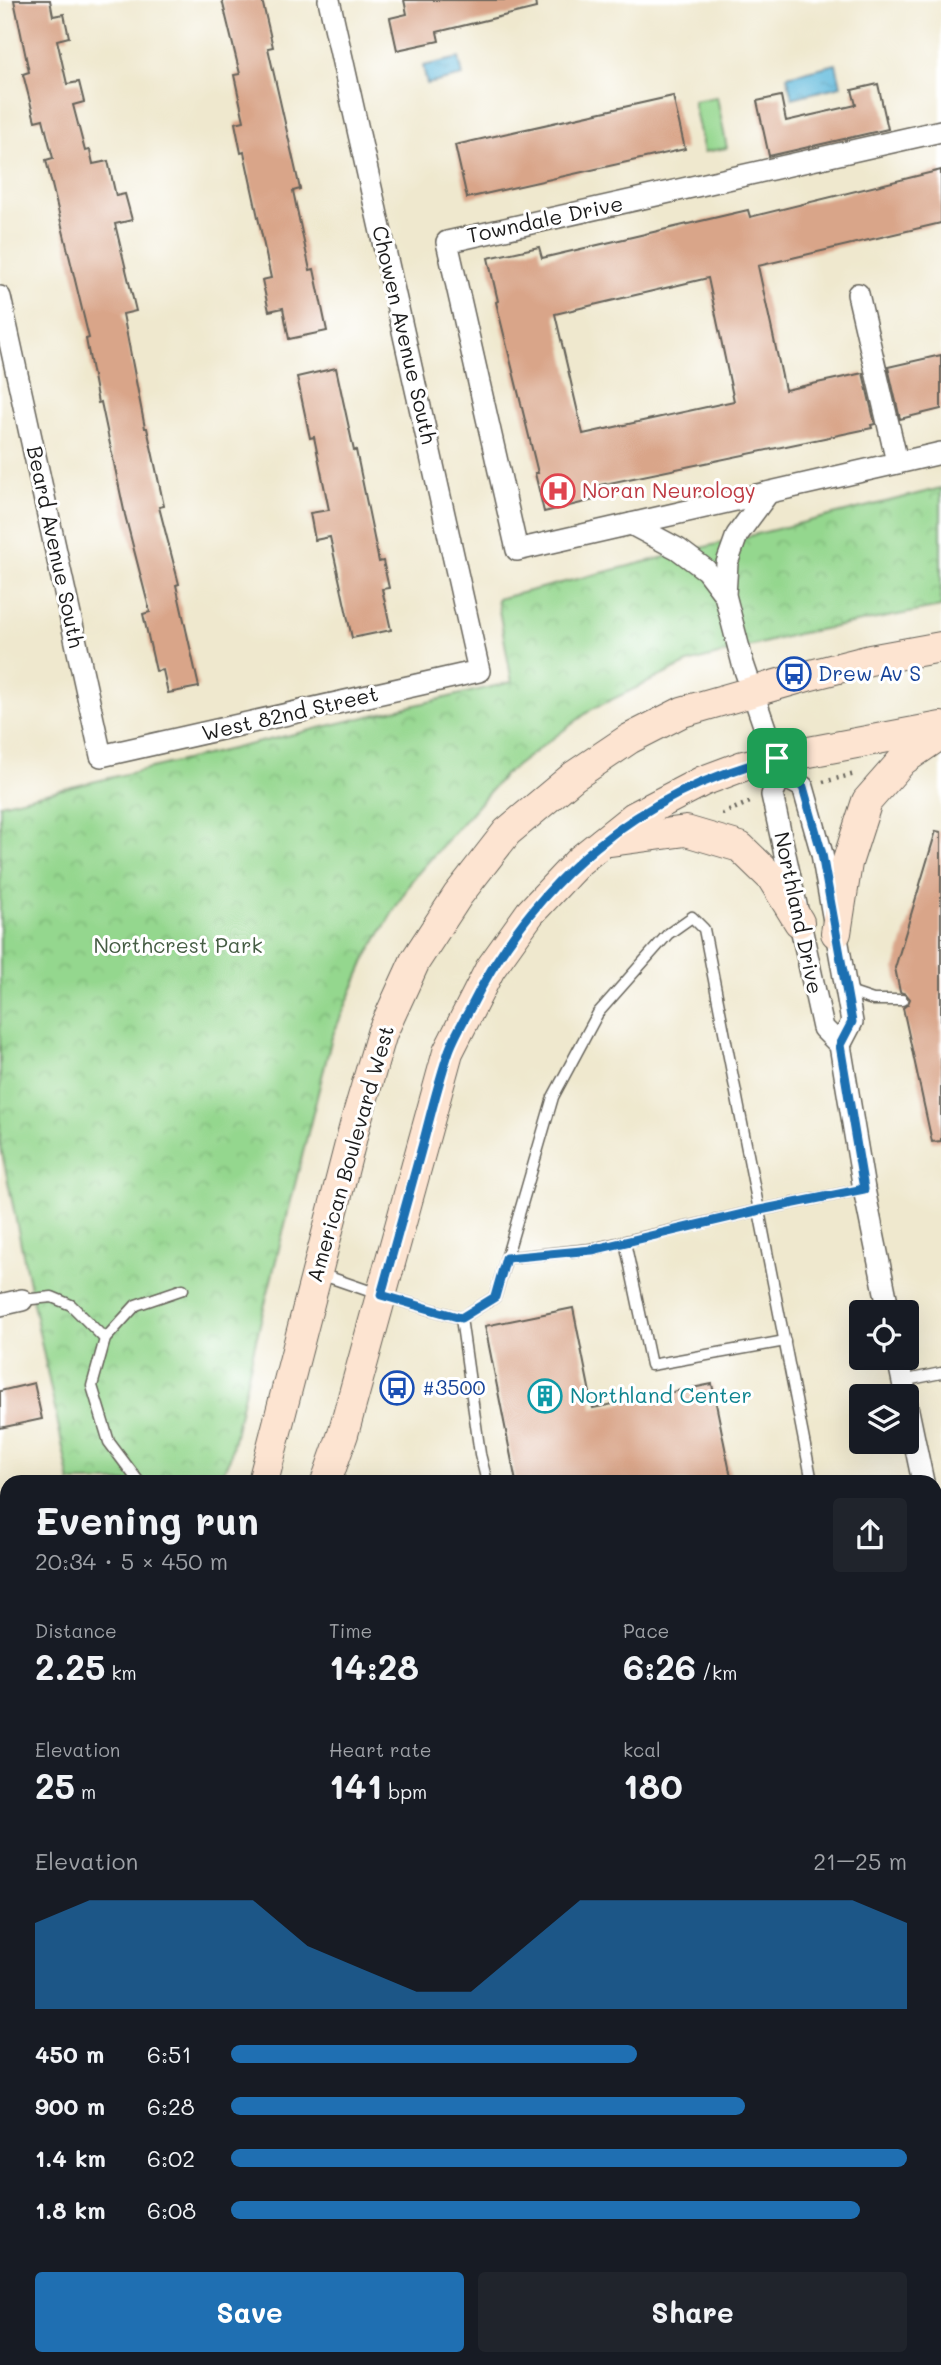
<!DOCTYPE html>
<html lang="en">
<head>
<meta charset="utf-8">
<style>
	:root { --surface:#171b24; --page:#20242c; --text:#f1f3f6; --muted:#9ea1a6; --accent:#1f6fb2 }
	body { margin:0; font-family:Mali,sans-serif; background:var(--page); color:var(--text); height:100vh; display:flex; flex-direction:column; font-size:26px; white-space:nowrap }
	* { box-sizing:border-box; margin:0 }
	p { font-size:23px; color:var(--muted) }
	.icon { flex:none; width:38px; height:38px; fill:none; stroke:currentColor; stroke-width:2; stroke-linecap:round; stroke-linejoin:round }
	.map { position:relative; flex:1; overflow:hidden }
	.drawer { position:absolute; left:0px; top:1475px; width:942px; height:891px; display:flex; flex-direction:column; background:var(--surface); border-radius:21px 21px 0 0; box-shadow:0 7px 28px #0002 }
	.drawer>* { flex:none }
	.tools { position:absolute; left:849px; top:1300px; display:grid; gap:14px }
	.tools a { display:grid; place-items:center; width:70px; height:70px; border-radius:7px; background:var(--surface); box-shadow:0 7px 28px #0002; font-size:35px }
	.pin { position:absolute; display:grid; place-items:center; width:60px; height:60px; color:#fff; margin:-30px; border-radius:14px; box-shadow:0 4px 10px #0006 }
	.round { display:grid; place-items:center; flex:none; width:74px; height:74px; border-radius:7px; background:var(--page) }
	.head { display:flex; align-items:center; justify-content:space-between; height:119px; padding:0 35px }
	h1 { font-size:38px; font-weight:700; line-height:52px }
	.stats { display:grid; grid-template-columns:repeat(3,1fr); gap:10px; height:119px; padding:7px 35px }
	.stats div { display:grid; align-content:center }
	.stats b { font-size:35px; font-weight:700 }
	.stats small { font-size:19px; font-weight:400 }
	.stats p { font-size:19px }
	.chart { height:196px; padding:14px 35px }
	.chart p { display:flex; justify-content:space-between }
	.chart svg { width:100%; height:126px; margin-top:7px; fill:var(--accent); opacity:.7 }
	.primary-button { display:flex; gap:14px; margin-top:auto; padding:14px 35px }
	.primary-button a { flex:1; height:80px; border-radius:7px; background:var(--accent); color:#fff; font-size:28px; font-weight:700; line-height:80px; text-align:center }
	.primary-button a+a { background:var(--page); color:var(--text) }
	ul { padding:0 35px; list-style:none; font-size:23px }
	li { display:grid; grid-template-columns:112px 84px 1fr; align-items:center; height:52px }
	li i { height:18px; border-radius:9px; background:var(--accent) }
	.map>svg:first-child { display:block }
	.green { fill:#94d78e; stroke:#587a55; stroke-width:2 }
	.park { fill:url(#park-crowns); stroke:#587a55; stroke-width:2 }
	.water { fill:url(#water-ripples); stroke:#3d6a7c; stroke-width:2 }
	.building { fill:#d9a589; fill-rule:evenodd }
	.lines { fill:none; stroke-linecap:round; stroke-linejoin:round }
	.lane-casing { stroke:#66635a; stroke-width:13 }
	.street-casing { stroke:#66635a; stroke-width:24 }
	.secondary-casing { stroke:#66635a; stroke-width:32 }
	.highway-casing { stroke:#66635a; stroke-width:39 }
	.path { stroke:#66635a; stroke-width:4.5; stroke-dasharray:2 5; stroke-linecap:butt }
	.lane { stroke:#fff; stroke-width:10 }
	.street { stroke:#fff; stroke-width:21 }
	.secondary { stroke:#fde4d1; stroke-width:30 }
	.highway { stroke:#fabc8b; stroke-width:37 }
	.route-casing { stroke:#fff; stroke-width:14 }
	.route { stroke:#1f6fb2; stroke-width:9 }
	.labels { text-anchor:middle; stroke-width:6; stroke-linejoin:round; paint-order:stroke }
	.street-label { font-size:21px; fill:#1c1c1c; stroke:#fff }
	.health-label { font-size:21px; fill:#be3a42; stroke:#fff; text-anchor:start }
	.transit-label { font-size:21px; fill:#164399; stroke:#fff; text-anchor:start }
	.park-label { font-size:21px; fill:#465d44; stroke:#fff }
	.culture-label { font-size:21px; fill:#0d838f; stroke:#fff; text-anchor:start }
</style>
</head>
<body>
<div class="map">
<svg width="941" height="2365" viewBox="0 0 941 2365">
	<defs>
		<pattern id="park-crowns" width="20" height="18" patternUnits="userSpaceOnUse" patternTransform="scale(1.75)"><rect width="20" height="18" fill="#94d78e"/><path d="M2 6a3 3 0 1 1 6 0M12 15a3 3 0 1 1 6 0" fill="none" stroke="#7fb87a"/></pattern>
		<pattern id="water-ripples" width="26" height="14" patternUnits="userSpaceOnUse" patternTransform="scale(1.75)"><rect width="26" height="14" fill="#5eb9dc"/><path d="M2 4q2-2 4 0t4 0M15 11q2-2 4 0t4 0" fill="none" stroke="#519ebc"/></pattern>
	</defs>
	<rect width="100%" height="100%" fill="#fff"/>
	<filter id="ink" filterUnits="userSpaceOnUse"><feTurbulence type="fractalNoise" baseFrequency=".0143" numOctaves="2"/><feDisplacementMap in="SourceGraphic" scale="14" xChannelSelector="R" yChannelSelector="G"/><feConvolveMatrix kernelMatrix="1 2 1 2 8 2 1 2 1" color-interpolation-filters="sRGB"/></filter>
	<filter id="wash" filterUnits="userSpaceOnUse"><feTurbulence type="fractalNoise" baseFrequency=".00686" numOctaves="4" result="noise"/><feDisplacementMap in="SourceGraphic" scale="28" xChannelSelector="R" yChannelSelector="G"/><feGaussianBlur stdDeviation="1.57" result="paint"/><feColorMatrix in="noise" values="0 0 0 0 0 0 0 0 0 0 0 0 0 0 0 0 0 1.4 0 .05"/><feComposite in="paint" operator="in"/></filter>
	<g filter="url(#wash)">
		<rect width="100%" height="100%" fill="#efe8ce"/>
		<!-- green -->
		<path class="green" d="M717 97 727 148 704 152 693 101Z"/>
		<!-- park -->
		<g class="park">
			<path d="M941 488V607L797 634 688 663 592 709 504 775 412 880 368 954 332 1037 254 1348 230 1458 218 1482H70L0 1143V804L512 682 497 599Z"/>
			<path d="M7 1506V1727L0 1732V1508Z"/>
		</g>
		<!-- water -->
		<g class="water">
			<path d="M459 58 463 76 427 84 423 66Z"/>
			<path d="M836 64 841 86 792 98 787 76Z"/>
		</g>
		<g id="blocks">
			<!-- building -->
			<g class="building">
				<path d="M14 0H50L53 16 64 14 69 37 57 40 67 84 79 82 84 102 73 105 85 151 90 150 93 164 108 161 116 196 125 194 132 220 115 224 136 311 123 314 145 428H147L164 506 159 507 179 584 176 585 199 687 168 693 163 670 156 671 143 614 150 612 125 515 101 402 98 403 86 339 89 338 46 160 53 158 43 119 35 121 23 74 29 72Z"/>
				<path d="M222 0H262L273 47 268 48 300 189 293 191 310 270 314 269 327 331 289 339 283 308 269 311 262 280 271 278 244 152 241 153 235 123 244 121 234 75 240 74Z"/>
				<path d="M404 0H535L536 8 437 32 439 41 397 50 390 18 407 14Z"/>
				<path d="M878 84 888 129 769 156 757 101 781 96 786 121 856 105 852 90Z"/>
				<path d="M673 96 685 149 467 198 455 145Z"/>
				<path d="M941 170V223L758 266 785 390 863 373 875 424 871 425 872 428 595 486 598 499 544 512 535 473H538L496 302 498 301 488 258 539 247 542 258 748 210 750 217ZM708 278 734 401 583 434 555 314Z"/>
				<path d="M941 355V409L900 419 888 367Z"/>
				<path d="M336 368 354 451 356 450 379 562 383 561 389 588 382 589 391 630 352 638 330 537 315 540 310 513 329 510 314 437 310 438 297 377Z"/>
				<path d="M936 831 941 832V1141L932 1142 903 1008 908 1004 910 999 906 994 900 992 895 968Z"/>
				<path d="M573 1308 593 1408 712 1384 732 1482H516L485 1326Z"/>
				<path d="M34 1383 42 1419 0 1428V1391Z"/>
			</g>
		</g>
	</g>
	<g filter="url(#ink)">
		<use href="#blocks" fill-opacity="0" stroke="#66635a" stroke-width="2"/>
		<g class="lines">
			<defs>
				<g id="lane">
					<path d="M846 991 873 1000H902"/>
					<path d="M625 1242 651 1365 785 1341"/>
					<path d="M506 1258 592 1249 760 1210 864 1189"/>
					<path d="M320 1274 381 1295 461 1318 495 1297 553 1097 598 1013 668 934 692 917 704 929 812 1482"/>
					<path d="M22 1300 52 1297 71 1305 105 1339"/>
					<path d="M461 1318 480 1454 487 1482"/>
					<path d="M902 1381 941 1373"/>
					<path d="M139 1482 109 1442 92 1386 105 1339 136 1305 183 1289"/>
					<path d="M934 1672 941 1671"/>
					<path d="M934 1944 941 1940"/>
					<path d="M0 1987 7 1984"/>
					<path d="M149 2359 150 2365"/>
				</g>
				<g id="street">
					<path d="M941 131 447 242 517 550 941 453"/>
					<path d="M858 294 897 462"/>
					<path d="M0 297 101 756 479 671 329 0"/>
					<path d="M768 493 737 535 727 563 725 595 743 664 781 775 772 795 823 1028 840 1045 864 1189 889 1312"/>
					<path d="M631 524 678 549 706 570 725 595"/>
					<path d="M781 775 803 787 822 854 852 1022 840 1045"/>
					<path d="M0 1305 22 1300"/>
					<path d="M898 1358 906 1396"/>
					<path d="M906 1401 923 1482"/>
					<path d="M934 1540 941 1572"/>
					<path d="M248 2359 250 2365"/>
				</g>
				<g id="secondary">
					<path d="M603 842 686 831 740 847 772 878 799 922"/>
					<path d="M836 933 847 863 867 801 903 760 941 734"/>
					<path d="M263 1482 356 1121 382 1033 415 961 458 895 507 832 574 776 629 739 682 712 807 676 870 660 941 647"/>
					<path d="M326 1482 343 1434 448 1052 490 969 530 913 579 861 634 817 703 781 743 766 777 758 941 727"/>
					<path d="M0 1779 7 1774"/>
					<path d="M0 1837 7 1832"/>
					<path d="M0 1858 7 1857"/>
				</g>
				<g id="highway">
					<path d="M934 2312 941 2306"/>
					<path d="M873 2365 880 2359"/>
					<path d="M934 2365 941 2360"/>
				</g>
			</defs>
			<!-- lane casing -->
			<use href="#lane" class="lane-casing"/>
			<!-- street casing -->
			<use href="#street" class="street-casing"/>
			<!-- secondary casing -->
			<use href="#secondary" class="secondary-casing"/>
			<!-- highway casing -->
			<use href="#highway" class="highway-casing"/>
			<!-- path -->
			<g class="path">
				<path d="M823 782 855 774"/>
				<path d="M722 814 752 801"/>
			</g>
			<!-- lane -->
			<use href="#lane" class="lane"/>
			<!-- street -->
			<use href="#street" class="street"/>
			<!-- secondary -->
			<use href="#secondary" class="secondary"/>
			<!-- highway -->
			<use href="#highway" class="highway"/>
		</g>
	</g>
	<g class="lines" filter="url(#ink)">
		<defs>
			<path id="route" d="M777 758 781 775 803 787 822 854 852 1022 840 1045 864 1189 760 1210 592 1250 506 1258 495 1297 461 1318 381 1295C396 1242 410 1189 425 1136 432 1109 439 1081 448 1054 453 1038 463 1022 471 1007 534 880 639 791 777 758Z"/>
		</defs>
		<!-- route casing -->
		<use href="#route" class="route-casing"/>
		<!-- route -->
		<use href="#route" class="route"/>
	</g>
	<!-- icons -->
	<defs>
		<symbol id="hospital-ring" viewBox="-11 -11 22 22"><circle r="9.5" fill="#fff" stroke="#e0444e" stroke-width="1.5"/><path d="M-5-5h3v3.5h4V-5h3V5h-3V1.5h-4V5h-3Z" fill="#e0444e"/></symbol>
		<symbol id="bus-ring" viewBox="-11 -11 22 22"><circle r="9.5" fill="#fff" stroke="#1a4fb4" stroke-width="1.5"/><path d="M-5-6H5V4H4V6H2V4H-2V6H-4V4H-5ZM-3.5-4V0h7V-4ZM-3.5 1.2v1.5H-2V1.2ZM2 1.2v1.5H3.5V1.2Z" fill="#1a4fb4"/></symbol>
		<symbol id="building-ring" viewBox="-11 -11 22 22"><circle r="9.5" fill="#fff" stroke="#0f9aa8" stroke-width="1.5"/><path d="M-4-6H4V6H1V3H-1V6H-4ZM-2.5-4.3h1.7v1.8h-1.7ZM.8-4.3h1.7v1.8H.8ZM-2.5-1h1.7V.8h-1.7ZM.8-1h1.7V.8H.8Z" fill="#0f9aa8"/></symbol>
	</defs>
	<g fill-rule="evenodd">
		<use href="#hospital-ring" x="539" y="472" width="38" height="38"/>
		<use href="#bus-ring" x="775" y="655" width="38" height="38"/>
		<use href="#bus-ring" x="378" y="1369" width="38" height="38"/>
		<use href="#building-ring" x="526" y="1377" width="38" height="38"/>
	</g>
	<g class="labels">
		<!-- street labels -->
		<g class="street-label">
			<text transform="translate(545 220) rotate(-12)" y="7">Towndale Drive</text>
			<text transform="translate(404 335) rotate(77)" y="7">Chowen Avenue South</text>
			<text transform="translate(55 547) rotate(78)" y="7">Beard Avenue South</text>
			<text transform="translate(290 714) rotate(-13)" y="7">West 82nd Street</text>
			<text transform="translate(798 913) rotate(78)" y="7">Northland Drive</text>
			<text transform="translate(351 1154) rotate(-74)" y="7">American Boulevard West</text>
		</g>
		<!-- health labels -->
		<g class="health-label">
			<text x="582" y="498">Noran Neurology</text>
		</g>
		<!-- transit labels -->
		<g class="transit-label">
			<text x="818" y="681">Drew Av S</text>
			<text x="422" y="1395">#3500</text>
		</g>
		<!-- park labels -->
		<g class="park-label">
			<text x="178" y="953">Northcrest Park</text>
		</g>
		<!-- culture labels -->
		<g class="culture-label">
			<text x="570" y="1403">Northland Center</text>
		</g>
	</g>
</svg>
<div class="tools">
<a><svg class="icon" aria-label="locate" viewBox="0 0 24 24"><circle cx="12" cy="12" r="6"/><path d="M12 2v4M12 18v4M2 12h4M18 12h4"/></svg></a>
<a><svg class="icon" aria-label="layers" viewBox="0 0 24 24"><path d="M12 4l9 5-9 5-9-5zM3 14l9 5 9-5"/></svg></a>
</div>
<div class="pin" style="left:777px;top:758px;background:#1e9e55"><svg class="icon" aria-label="arrive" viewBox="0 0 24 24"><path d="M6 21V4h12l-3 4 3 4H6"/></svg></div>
<section class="drawer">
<div class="head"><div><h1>Evening run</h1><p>20:34 · 5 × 450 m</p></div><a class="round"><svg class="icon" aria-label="share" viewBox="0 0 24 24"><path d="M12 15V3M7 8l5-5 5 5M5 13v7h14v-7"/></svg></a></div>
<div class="stats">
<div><p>Distance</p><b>2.25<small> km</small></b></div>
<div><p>Time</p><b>14:28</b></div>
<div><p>Pace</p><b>6:26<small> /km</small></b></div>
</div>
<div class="stats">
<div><p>Elevation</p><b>25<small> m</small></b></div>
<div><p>Heart rate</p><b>141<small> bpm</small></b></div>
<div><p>kcal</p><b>180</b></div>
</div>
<div class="chart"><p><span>Elevation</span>21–25 m</p>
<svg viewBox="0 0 160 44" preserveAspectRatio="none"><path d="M0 44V14L10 6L20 6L30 6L40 6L50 22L60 30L70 38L80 38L90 22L100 6L110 6L120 6L130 6L140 6L150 6L160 14V44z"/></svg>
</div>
<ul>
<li><b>450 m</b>6:51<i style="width:60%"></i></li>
<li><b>900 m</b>6:28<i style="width:76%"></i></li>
<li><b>1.4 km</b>6:02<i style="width:100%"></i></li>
<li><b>1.8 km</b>6:08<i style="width:93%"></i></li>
</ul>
<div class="primary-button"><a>Save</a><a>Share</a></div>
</section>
</div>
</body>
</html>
